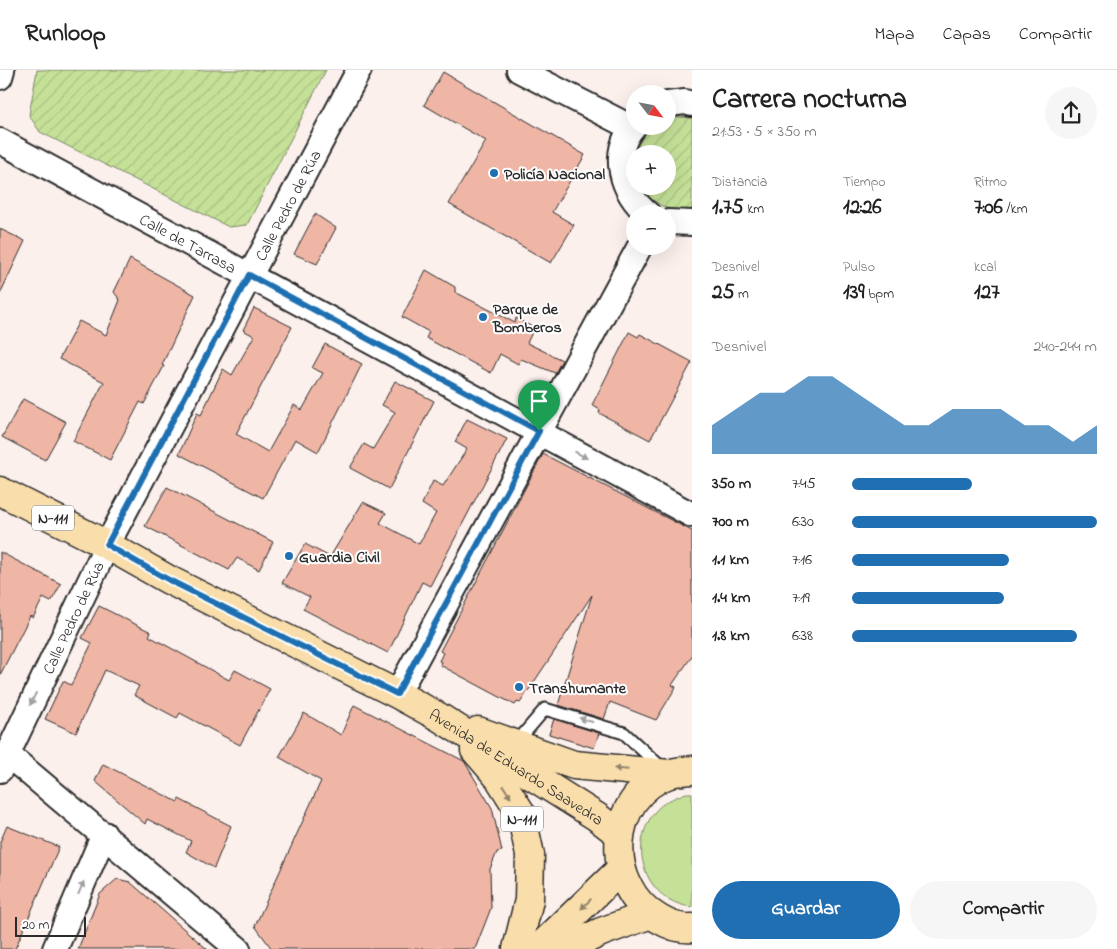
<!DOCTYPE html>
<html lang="es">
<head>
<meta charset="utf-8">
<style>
	:root { --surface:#fff; --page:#f6f6f6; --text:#222; --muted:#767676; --line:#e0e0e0; --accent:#1f6fb2 }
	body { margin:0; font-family:"Indie Flower",sans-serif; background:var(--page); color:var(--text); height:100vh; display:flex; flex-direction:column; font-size:19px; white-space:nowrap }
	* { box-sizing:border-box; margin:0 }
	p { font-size:16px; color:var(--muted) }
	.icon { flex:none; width:28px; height:28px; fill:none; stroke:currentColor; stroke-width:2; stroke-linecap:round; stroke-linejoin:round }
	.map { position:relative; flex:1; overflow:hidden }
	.panel { display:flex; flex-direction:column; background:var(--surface); width:425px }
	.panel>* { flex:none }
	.needle { width:32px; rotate:122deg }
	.controls { position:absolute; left:626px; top:15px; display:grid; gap:10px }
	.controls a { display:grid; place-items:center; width:50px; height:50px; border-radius:50%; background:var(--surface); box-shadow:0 5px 20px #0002; font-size:25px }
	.scale { position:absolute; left:15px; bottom:12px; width:71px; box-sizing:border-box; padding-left:5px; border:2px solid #2b2b2b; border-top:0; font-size:14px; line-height:18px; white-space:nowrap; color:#2b2b2b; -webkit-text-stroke:4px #fff; paint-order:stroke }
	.pin { position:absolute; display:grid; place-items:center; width:42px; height:42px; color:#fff; margin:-51px -21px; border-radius:50% 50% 50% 0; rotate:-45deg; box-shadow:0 0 5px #0007 }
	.pin .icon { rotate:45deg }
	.round { display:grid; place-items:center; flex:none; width:52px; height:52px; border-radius:26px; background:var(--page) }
	.summary { display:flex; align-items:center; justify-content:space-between; height:85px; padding:0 20px }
	h1 { font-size:28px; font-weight:700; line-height:38px }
	.figures { display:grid; grid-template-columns:repeat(3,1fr); gap:8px; height:85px; padding:5px 20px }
	.figures div { display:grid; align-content:center }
	.figures b { font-size:21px; font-weight:700 }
	.figures small { font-size:14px; font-weight:400 }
	.figures p { font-size:14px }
	.chart { height:140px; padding:10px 20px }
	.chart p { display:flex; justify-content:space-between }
	.chart svg { width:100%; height:90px; margin-top:5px; fill:var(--accent); opacity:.7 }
	.cta { display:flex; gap:10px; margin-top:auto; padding:10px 20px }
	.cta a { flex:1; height:58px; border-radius:30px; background:var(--accent); color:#fff; font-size:20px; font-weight:700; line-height:58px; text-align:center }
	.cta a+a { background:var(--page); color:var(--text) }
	ul { padding:0 20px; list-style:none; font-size:16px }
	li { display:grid; grid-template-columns:80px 60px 1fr; align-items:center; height:38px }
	li i { height:12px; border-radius:6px; background:var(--accent) }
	header { display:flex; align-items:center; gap:30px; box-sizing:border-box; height:70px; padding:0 25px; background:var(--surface); border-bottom:1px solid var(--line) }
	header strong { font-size:24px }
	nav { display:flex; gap:28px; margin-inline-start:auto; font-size:18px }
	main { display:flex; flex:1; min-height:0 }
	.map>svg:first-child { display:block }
	.grass { fill:#c5e198; stroke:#788662 }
	.garden { fill:url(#garden-furrows); stroke:#788662 }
	.building { fill:#efb6a6; stroke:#2b2b2b }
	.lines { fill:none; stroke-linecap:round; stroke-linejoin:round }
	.lane-casing { stroke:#2b2b2b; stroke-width:15 }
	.street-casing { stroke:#2b2b2b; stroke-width:28 }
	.primary-casing { stroke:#2b2b2b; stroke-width:31 }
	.lane { stroke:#fff; stroke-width:11 }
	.street { stroke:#fff; stroke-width:24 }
	.primary { stroke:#f9deab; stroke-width:28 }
	.oneway { fill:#a0a0a0 }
	.oneway2 { fill:#92846b }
	.route-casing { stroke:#fff; stroke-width:10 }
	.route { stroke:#1f6fb2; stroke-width:6 }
	.poi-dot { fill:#1f6fb2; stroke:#fff; stroke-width:2 }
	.labels { text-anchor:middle; stroke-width:4; stroke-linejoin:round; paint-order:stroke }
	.shield { fill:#fff; stroke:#6b6b6b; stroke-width:1 }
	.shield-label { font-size:15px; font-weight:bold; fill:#2b2b2b }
	.poi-label { font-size:16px; font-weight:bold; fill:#2b2b2b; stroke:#fff; text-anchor:start }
	.street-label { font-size:16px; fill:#2b2b2b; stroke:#fff }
</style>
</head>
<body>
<header>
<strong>Runloop</strong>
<nav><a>Mapa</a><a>Capas</a><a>Compartir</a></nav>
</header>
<main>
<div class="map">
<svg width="692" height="879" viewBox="0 0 692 879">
	<defs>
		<pattern id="garden-furrows" width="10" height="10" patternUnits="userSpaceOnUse" patternTransform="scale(1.25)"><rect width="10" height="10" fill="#c5e198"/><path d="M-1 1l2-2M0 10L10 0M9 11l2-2" fill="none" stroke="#a9c183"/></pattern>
	</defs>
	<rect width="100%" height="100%" fill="#fcf0ed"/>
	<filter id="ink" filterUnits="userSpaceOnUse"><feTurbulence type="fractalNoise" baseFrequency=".02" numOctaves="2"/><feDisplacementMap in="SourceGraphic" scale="10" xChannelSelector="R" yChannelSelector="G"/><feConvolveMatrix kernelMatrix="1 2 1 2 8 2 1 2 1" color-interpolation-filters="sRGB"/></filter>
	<g filter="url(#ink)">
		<!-- grass -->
		<path class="grass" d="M686 723H692V837C646 832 627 778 654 743 662 732 674 728 686 723Z"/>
		<!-- garden -->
		<g class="garden">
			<path d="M37 0H326L247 155 229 157 40 62 29 45Z"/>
			<path d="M680 47 692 48V139C670 144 653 134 640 116H668V84H635L641 69 651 57 668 56V49Z"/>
		</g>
		<!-- building -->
		<g class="building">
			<path d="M443 2 585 85 552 142 574 155 551 193 449 134 486 71 424 35Z"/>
			<path d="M315 144 336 158 317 194 294 184Z"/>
			<path d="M0 159 25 171 0 224Z"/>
			<path d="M130 189 195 225 162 295 164 296 144 334 140 332 110 390 73 371 104 312 59 289 79 251 106 265 120 230 114 222Z"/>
			<path d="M426 200 455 217V222L515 253 516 248 534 258 527 273 562 290 555 303 521 289 518 294 500 284 491 303 426 268 429 262 402 247Z"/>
			<path d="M254 238 292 257 236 364 268 382 294 335 302 340 323 303 312 298 325 274 362 294 318 382 295 369 263 428 179 384 197 343 201 345 223 299 232 305 254 266 243 260Z"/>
			<path d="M629 262 638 267 640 264 692 292 650 370 599 343 600 340 592 335Z"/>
			<path d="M395 311 434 331 389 419 350 398 364 374 373 379 395 342 382 335Z"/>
			<path d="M23 329 66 352 45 390 2 367Z"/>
			<path d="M467 349 507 369 430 516 422 512 388 583 303 539 310 527 282 513 305 474 330 487 363 432 386 443 380 453 419 474 436 443 422 434 433 411 443 416 467 379 455 372Z"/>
			<path d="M543 384 692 461V586L672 615 676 617 656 650 610 632 604 649 558 635 592 525 520 633 517 632 515 635 440 595 441 592 439 591 443 583 440 581Z"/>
			<path d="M167 417 273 472 259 500 237 488 229 500 145 456Z"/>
			<path d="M0 482 61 514 51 532 43 528 33 548 30 546 0 605Z"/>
			<path d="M99 536 151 562 149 566 229 610 235 600 270 619 240 675 180 643 177 648 134 625 139 616 105 600 76 663 45 649 63 611 71 615 92 573 82 568Z"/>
			<path d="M354 635 464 691 492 738 502 781 497 782 490 799 491 838 475 879H272L255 856 321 711 279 687 304 643 341 665Z"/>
			<path d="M554 649 599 663 594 678 549 664Z"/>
			<path d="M103 694 178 732 179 729 231 756 214 798 186 782 191 771 147 749 145 754 95 711Z"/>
			<path d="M7 756 59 777 15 879H0V772Z"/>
			<path d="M117 809 130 812 207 879H78L100 824Z"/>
		</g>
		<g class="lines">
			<defs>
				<path id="lane" d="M516 673 545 639 624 663 662 698"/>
				<g id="street">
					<path d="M519 0 632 58"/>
					<path d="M0 7 2 0"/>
					<path d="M668 34 685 32 692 34"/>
					<path d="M635 55C609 82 622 124 648 144"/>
					<path id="s1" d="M0 71 692 445"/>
					<path d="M668 152 692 153"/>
					<path d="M397 624 640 176"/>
					<path d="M7 684 238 879"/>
					<path id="s2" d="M0 700 107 475 359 0"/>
					<path d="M55 879 104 764"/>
				</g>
				<g id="primary">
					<path id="s3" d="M0 421 107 475 169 510 397 624 439 647 597 747 619 764"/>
					<path d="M478 661 574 695 669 704"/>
					<path d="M475 680 499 708 521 743 530 785 529 830 517 879"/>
					<path d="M692 700C685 701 676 701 669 704 606 727 603 817 659 849 669 855 681 859 692 858"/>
					<path d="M538 879 620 800"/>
					<path d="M565 879 601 862 651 844"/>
				</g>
			</defs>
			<!-- lane casing -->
			<use href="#lane" class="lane-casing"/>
			<!-- street casing -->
			<use href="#street" class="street-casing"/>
			<!-- primary casing -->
			<use href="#primary" class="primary-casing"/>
			<!-- lane -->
			<use href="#lane" class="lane"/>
			<!-- street -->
			<use href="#street" class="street"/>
			<!-- primary -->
			<use href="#primary" class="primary"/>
		</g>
		<!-- one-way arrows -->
		<defs><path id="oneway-solid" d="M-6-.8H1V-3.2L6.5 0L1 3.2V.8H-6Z" transform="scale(1.25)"/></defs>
		<g class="oneway">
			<use href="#oneway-solid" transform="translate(581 385) rotate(29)"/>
			<use href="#oneway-solid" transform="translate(33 629) rotate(116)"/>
			<use href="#oneway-solid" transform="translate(586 650) rotate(-162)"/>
			<use href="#oneway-solid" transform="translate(81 818) rotate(-67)"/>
		</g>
		<g class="oneway2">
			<use href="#oneway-solid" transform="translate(621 699) rotate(-175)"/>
			<use href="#oneway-solid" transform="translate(507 722) rotate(58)"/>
			<use href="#oneway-solid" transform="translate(586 834) rotate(135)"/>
		</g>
	</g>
	<g class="lines" filter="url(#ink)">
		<defs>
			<path id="route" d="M249 205 539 361 397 624 169 510 107 475Z"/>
		</defs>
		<!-- route casing -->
		<use href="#route" class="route-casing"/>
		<!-- route -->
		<use href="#route" class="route"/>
	</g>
	<!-- markers -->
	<g class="poi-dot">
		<circle cx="494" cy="103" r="5"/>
		<circle cx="483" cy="247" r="5"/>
		<circle cx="289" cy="486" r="5"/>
		<circle cx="519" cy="617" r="5"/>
	</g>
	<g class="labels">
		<!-- shield labels -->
		<g class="shield">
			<rect x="32" y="435.5" width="42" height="25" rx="4"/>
			<rect x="501" y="736.5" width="42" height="25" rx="4"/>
		</g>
		<g class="shield-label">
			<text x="53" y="453">N-111</text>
			<text x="522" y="754">N-111</text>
		</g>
		<!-- poi labels -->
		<g class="poi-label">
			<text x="504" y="109">Policía Nacional</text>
			<text x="493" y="244">Parque de<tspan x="493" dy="18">Bomberos</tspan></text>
			<text x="299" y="492">Guardia Civil</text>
			<text x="529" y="623">Transhumante</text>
		</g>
		<!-- street labels -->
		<g class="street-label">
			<text dy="6" stroke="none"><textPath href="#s2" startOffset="634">Calle Pedro de Rúa</textPath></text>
			<text dy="6" stroke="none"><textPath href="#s1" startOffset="214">Calle de Tarrasa</textPath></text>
			<text dy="6" stroke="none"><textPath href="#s2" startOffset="169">Calle Pedro de Rúa</textPath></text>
			<text dy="6" stroke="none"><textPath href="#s3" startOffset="586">Avenida de Eduardo Saavedra</textPath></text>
		</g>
	</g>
</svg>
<div class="controls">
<a><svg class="needle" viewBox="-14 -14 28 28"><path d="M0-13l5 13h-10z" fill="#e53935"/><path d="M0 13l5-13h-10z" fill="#767676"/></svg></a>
<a>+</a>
<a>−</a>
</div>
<div class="scale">20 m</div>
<div class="pin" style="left:539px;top:361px;background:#1e9e55"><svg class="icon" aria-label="arrive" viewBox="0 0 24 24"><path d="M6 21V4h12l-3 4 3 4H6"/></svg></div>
</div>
<section class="panel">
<div class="summary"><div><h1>Carrera nocturna</h1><p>21:53 · 5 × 350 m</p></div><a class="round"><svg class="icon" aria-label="share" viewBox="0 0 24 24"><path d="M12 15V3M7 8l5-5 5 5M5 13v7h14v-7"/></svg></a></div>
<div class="figures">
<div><p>Distancia</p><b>1.75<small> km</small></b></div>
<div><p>Tiempo</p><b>12:26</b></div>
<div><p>Ritmo</p><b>7:06<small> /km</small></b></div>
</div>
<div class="figures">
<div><p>Desnivel</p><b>25<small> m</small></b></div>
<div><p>Pulso</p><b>139<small> bpm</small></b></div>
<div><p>kcal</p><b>127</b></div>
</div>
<div class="chart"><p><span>Desnivel</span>240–244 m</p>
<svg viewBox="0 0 160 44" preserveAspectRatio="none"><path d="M0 44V30L10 22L20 14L30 14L40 6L50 6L60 14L70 22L80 30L90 30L100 22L110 22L120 22L130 30L140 30L150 38L160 30V44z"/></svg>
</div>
<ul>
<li><b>350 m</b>7:45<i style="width:49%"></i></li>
<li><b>700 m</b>6:30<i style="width:100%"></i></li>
<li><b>1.1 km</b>7:16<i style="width:64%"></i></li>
<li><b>1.4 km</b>7:19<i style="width:62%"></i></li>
<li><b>1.8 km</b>6:38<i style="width:92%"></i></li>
</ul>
<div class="cta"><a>Guardar</a><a>Compartir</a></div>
</section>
</main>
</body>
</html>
